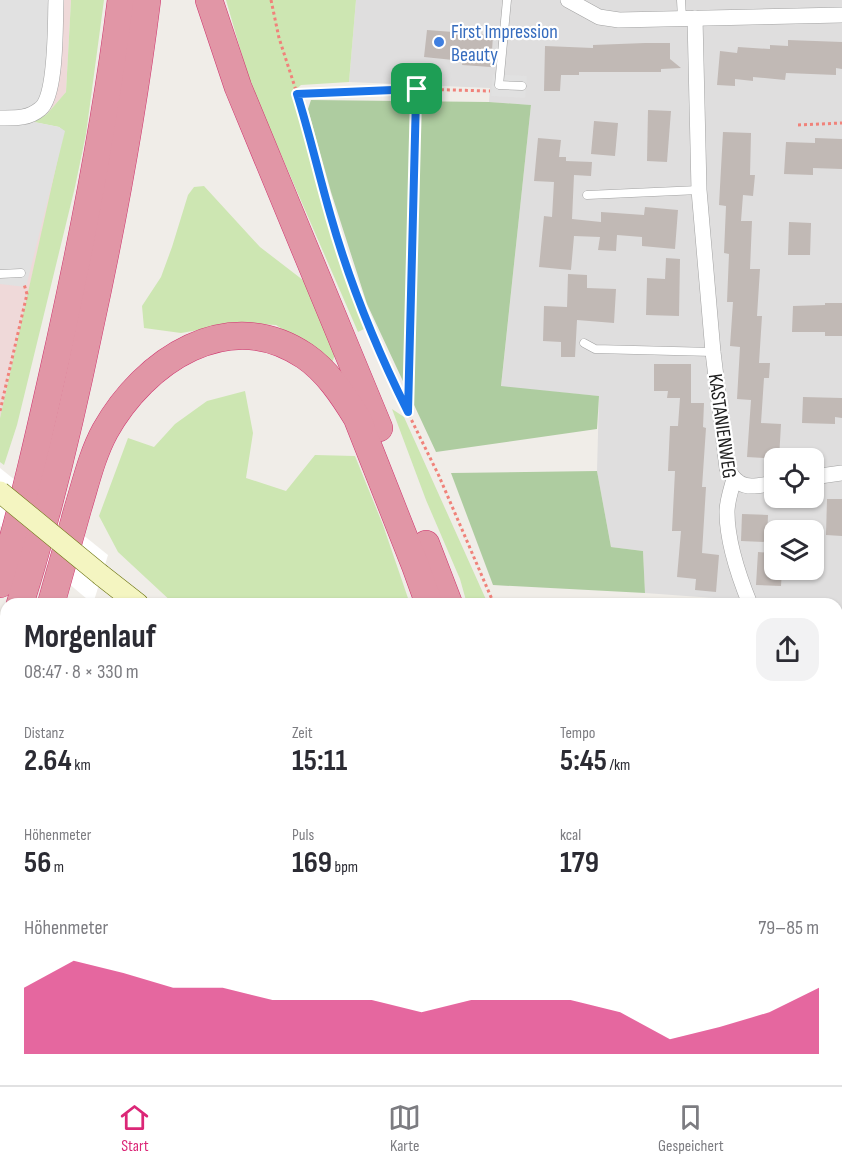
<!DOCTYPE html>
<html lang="de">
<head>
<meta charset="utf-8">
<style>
	:root { --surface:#fff; --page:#f2f2f3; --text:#2b2b33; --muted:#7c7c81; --line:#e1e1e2; --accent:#db2777 }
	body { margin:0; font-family:"Sofia Sans Condensed",sans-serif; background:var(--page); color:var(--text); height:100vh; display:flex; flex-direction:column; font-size:22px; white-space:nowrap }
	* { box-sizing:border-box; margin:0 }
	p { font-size:20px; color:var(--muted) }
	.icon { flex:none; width:33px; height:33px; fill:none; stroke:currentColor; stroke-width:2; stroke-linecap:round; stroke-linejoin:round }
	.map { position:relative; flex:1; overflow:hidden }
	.side { position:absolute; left:0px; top:598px; width:843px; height:488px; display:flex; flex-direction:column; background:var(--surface); border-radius:18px 18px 0 0; box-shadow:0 2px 4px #0004 }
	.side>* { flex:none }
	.controls { position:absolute; left:764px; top:448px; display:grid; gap:12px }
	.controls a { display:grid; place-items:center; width:60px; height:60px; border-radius:12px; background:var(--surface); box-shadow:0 2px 4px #0004; font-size:30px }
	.pin { position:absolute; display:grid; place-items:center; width:51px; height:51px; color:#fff; margin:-26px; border-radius:12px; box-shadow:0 3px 9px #0006 }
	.round { display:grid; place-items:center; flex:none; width:63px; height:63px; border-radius:18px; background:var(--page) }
	.summary { display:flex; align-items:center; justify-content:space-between; height:102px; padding:0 24px }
	h1 { font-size:33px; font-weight:700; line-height:45px }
	.metrics { display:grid; grid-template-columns:repeat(3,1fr); gap:9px; height:102px; padding:6px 24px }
	.metrics div { display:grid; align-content:center }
	.metrics b { font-size:30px; font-weight:700 }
	.metrics small { font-size:16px; font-weight:400 }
	.metrics p { font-size:16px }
	.chart { height:168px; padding:12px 24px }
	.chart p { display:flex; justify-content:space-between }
	.chart svg { width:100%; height:108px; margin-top:6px; fill:var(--accent); opacity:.7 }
	.tab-bar { display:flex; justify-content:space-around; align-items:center; height:84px; border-top:2px solid var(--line); background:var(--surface); font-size:16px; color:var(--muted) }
	.tab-bar a { display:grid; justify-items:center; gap:3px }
	.tab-bar .on { color:var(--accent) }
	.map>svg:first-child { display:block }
	.residential { fill:#dfdede; fill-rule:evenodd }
	.commercial { fill:#efd9d9 }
	.farmland { fill:#ecedd5 }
	.grass { fill:#cde6b2 }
	.forest { fill:#aecca0 }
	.park { fill:#c9f6cc }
	.parking { fill:#e1e1e1 }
	.pier { fill:#fff }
	.building { fill:#c1b9b5 }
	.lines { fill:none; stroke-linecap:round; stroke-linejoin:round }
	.service-casing { stroke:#a2a2a2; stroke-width:9 }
	.minor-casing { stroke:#a2a2a2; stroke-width:16 }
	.secondary-casing { stroke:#6a720e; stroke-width:22 }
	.motorway-casing { stroke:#ce356e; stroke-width:28 }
	.path { stroke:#f0827a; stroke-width:3; stroke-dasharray:3 3; stroke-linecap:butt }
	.service { stroke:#fff; stroke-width:8 }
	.minor { stroke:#fff; stroke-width:15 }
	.secondary { stroke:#f4f5c1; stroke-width:21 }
	.motorway { stroke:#e196a6; stroke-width:27 }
	.secondary-bridge-casing { stroke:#6a720e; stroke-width:22; stroke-linecap:butt }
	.secondary-bridge { stroke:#f4f5c1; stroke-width:21 }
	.route-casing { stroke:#fff; stroke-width:12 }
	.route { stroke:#1a73e8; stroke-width:8 }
	.shop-dot { fill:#3f7fe0; stroke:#fff; stroke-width:2 }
	.labels { text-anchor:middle; stroke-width:4.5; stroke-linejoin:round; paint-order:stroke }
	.shop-label { font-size:20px; fill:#366cbe; stroke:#fff; text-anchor:start }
	.street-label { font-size:20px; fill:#212121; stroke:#fff }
</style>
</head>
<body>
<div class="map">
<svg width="842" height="1085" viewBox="0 0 842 1085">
	<rect width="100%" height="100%" fill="#f0ede8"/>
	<!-- residential -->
	<path class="residential" d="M356 0H842V656L837 660V604H757L755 601 645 593 643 551 611 547 597 471 599 396 501 387 531 105 489 102 490 88 349 82ZM774 459H813V498H774ZM774 531H813V570H774Z"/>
	<!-- commercial -->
	<g class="commercial">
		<path d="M0 0H71L66 92 47 114 34 122 65 131 0 418Z"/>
		<path d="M837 858 842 863V1043L837 1038Z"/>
	</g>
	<!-- farmland -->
	<path class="farmland" d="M0 980H6V1080H474L473 1085H0Z"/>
	<!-- grass -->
	<g class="grass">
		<path d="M71 0H104L86 134 75 187 17 425 4 465 0 462V418L64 131 59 127 34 122 47 114 66 92Z"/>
		<path d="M226 0H356L349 82 301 85 292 93 332 234 366 328 358 332 250 83Z"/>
		<path d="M204 186 260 247 312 287 336 352 332 363 276 325 240 323 181 333 144 328 142 306 161 277 172 247 188 195 194 187Z"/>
		<path d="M245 391 253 433 246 478 286 491 315 455 355 456 383 525 410 604H174L118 552 99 516 128 438 154 447 175 424 207 401Z"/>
		<path d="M392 409 404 417 488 604H467L460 579 426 500Z"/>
		<path d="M506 1080H622L629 1085H506Z"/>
		<path d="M738 1080H795L800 1085H744Z"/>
	</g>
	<!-- forest -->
	<g class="forest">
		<path d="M311 100 489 102 531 105 501 386 599 396 597 429 436 452 367 304 331 192 308 109Z"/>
		<path d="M597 471 611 547 643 551 645 593 493 585 451 473Z"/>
	</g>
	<!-- park -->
	<path class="park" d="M840 656H842V815L837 816V660Z"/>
	<!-- parking -->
	<g class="parking">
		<path d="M0 0H56L52 82 30 119 34 122 59 127 65 131 26 287 0 284Z"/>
		<path d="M493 74 527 76 525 98 491 96Z"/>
	</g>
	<!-- pier -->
	<path class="pier" d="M0 468 108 555 93 604 0 526Z"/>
	<!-- building -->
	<g class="building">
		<path d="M427 30 493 35 491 67 462 65 463 61 424 57Z"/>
		<path d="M788 40 842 42V69L836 68V75L786 73 785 80 753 77V81L735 79V86L717 85 720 51 737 53 738 47 770 49V45L788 46Z"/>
		<path d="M645 43H670V59L681 68 661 69V72H579V75H561L560 91H544L545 46 593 48V45Z"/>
		<path d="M648 110 671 111 667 162 647 161Z"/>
		<path d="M594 121 618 123 615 156 591 154Z"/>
		<path d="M723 132 751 133 750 175H755L753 196 743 195 741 221H752L750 269H760L757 316H762L759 363H770L769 378H764L761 423 781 424 779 459 747 457 751 400 737 399 740 347 730 346 733 302H727L729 254 724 253 726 206 719 205Z"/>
		<path d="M538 138 561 140 559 157H566V161L592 162 591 176 574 175 572 219 601 222V212L644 215 645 207 678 210 675 249 642 246V237L617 235 616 251 598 250 600 237 574 236 571 270 539 267 544 216 552 217 554 182 534 181Z"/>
		<path d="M815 138 842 139V169L813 168V175L784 174 786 142 815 143Z"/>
		<path d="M789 222 811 223 810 255H788Z"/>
		<path d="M666 258 680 259 679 316 646 315 647 278 665 279Z"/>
		<path d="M568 274 587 275V288L616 289 614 323 577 320 575 357H561V342L543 341 544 306 567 307Z"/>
		<path d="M825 303H842V336H825V332H792L793 306 825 305Z"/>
		<path d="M654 364H691V403H704L703 427 706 428 702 487H706L702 553 719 555 716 592 695 590 696 579 677 577 681 531H672L675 471H668L670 426H678L680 398H667L668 391H654Z"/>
		<path d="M803 397 842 398V418L835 417V424L802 423Z"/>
		<path d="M827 499H842V536L826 535Z"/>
		<path d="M742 514 768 515 767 542 741 541Z"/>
		<path d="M758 552 774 553V570H782L781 586 756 585Z"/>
	</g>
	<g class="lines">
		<defs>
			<g id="service">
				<path d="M507 0 499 85 522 86"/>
				<path d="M681 0 682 18"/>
				<path d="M587 195 699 190"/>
				<path d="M0 274 21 273"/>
				<path d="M584 343 595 349 713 352"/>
				<path d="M837 908 842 903"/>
			</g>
			<g id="minor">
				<path d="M568 0 599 17 619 20 842 15"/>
				<path d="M695 18 699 190 713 352 727 468C739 491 752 487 774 483"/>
				<path d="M0 118C15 118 28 119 40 109 57 96 55 23 56 0"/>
				<path d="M813 477 842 473"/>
				<path d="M734 479C731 490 727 501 727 512 727 542 739 577 750 604"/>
			</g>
			<g id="secondary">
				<path d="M101 575 138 604"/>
				<path d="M690 1080 696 1085"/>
				<path d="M720 1080 726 1085"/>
			</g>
			<g id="motorway">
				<path d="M209 0 238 87 379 428"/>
				<path d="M426 544 449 604"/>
				<path d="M0 584C24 504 42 422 60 341 85 227 107 115 121 0"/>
				<path d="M20 604C48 515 70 423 89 331 113 221 133 112 147 0"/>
				<path d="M51 604C60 572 69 540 78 508 86 482 92 455 105 431 144 361 228 304 305 356 327 371 343 395 357 418L415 565 429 604"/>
				<path d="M0 670 6 651"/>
				<path d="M0 778 6 759"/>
				<path d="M0 845 6 839"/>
			</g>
		</defs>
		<!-- service casing -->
		<use href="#service" class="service-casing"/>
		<!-- minor casing -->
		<use href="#minor" class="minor-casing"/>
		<!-- secondary casing -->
		<use href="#secondary" class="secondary-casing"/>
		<!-- motorway casing -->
		<use href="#motorway" class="motorway-casing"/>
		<!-- path -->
		<g class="path">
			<path d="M271 0 279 38 304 115 331 219 358 297 387 370 439 476 494 604"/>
			<path d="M297 94 416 89 490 91"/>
			<path d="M798 125 842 123"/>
			<path d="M0 411 27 294 24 284"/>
			<path d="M408 411 416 89"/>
			<path d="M837 746 842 747"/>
			<path d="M0 923 6 908"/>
			<path d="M837 1068 842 1062"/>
			<path d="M634 1080 640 1085"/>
			<path d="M804 1080 809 1085"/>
			<path d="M821 1085 825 1080"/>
		</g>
		<!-- service -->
		<use href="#service" class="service"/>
		<!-- minor -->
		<use href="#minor" class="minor"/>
		<!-- secondary -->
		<use href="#secondary" class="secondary"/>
		<!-- motorway -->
		<use href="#motorway" class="motorway"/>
		<defs>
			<path id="secondary-bridge" d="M0 492 101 575"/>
		</defs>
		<!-- secondary-bridge casing -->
		<use href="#secondary-bridge" class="secondary-bridge-casing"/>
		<!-- secondary-bridge -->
		<use href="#secondary-bridge" class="secondary-bridge"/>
	</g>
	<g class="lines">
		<defs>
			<path id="route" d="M417 89 416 97 408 412C377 350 350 284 331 217 319 176 310 135 297 94Z"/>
		</defs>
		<!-- route casing -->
		<use href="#route" class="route-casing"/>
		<!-- route -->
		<use href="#route" class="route"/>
	</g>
	<!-- markers -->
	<circle class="shop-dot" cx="439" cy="42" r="6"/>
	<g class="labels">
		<!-- shop labels -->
		<g class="shop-label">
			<text x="451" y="38">First Impression<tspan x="451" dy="23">Beauty</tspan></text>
		</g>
		<!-- street labels -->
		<g class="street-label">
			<text transform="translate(723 426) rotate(82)" y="7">KASTANIENWEG</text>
		</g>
	</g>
</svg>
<div class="controls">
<a><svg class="icon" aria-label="locate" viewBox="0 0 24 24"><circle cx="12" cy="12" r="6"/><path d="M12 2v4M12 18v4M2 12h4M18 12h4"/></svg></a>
<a><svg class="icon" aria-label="layers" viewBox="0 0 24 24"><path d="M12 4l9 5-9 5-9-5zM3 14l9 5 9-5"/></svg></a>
</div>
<div class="pin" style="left:417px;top:89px;background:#1e9e55"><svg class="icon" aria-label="arrive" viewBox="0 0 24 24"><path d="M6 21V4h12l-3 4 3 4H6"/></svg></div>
<section class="side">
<div class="summary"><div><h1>Morgenlauf</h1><p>08:47 · 8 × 330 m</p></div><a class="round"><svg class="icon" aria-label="share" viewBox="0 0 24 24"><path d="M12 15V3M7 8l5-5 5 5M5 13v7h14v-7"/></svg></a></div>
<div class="metrics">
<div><p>Distanz</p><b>2.64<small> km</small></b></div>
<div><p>Zeit</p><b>15:11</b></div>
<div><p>Tempo</p><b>5:45<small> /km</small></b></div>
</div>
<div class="metrics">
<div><p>Höhenmeter</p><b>56<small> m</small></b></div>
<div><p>Puls</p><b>169<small> bpm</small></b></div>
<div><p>kcal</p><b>179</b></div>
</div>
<div class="chart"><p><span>Höhenmeter</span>79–85 m</p>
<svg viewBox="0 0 160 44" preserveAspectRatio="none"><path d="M0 44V17L10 6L20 11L30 17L40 17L50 22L60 22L70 22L80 27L90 22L100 22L110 22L120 27L130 38L140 33L150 27L160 17V44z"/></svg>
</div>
</section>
</div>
<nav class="tab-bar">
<a class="on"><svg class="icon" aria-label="home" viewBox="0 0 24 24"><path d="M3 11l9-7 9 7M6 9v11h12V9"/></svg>Start</a>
<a><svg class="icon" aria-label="map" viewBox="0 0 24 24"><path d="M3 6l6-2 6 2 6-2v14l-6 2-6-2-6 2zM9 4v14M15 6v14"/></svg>Karte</a>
<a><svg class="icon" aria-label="saved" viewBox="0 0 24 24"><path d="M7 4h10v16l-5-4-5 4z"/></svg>Gespeichert</a>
</nav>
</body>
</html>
